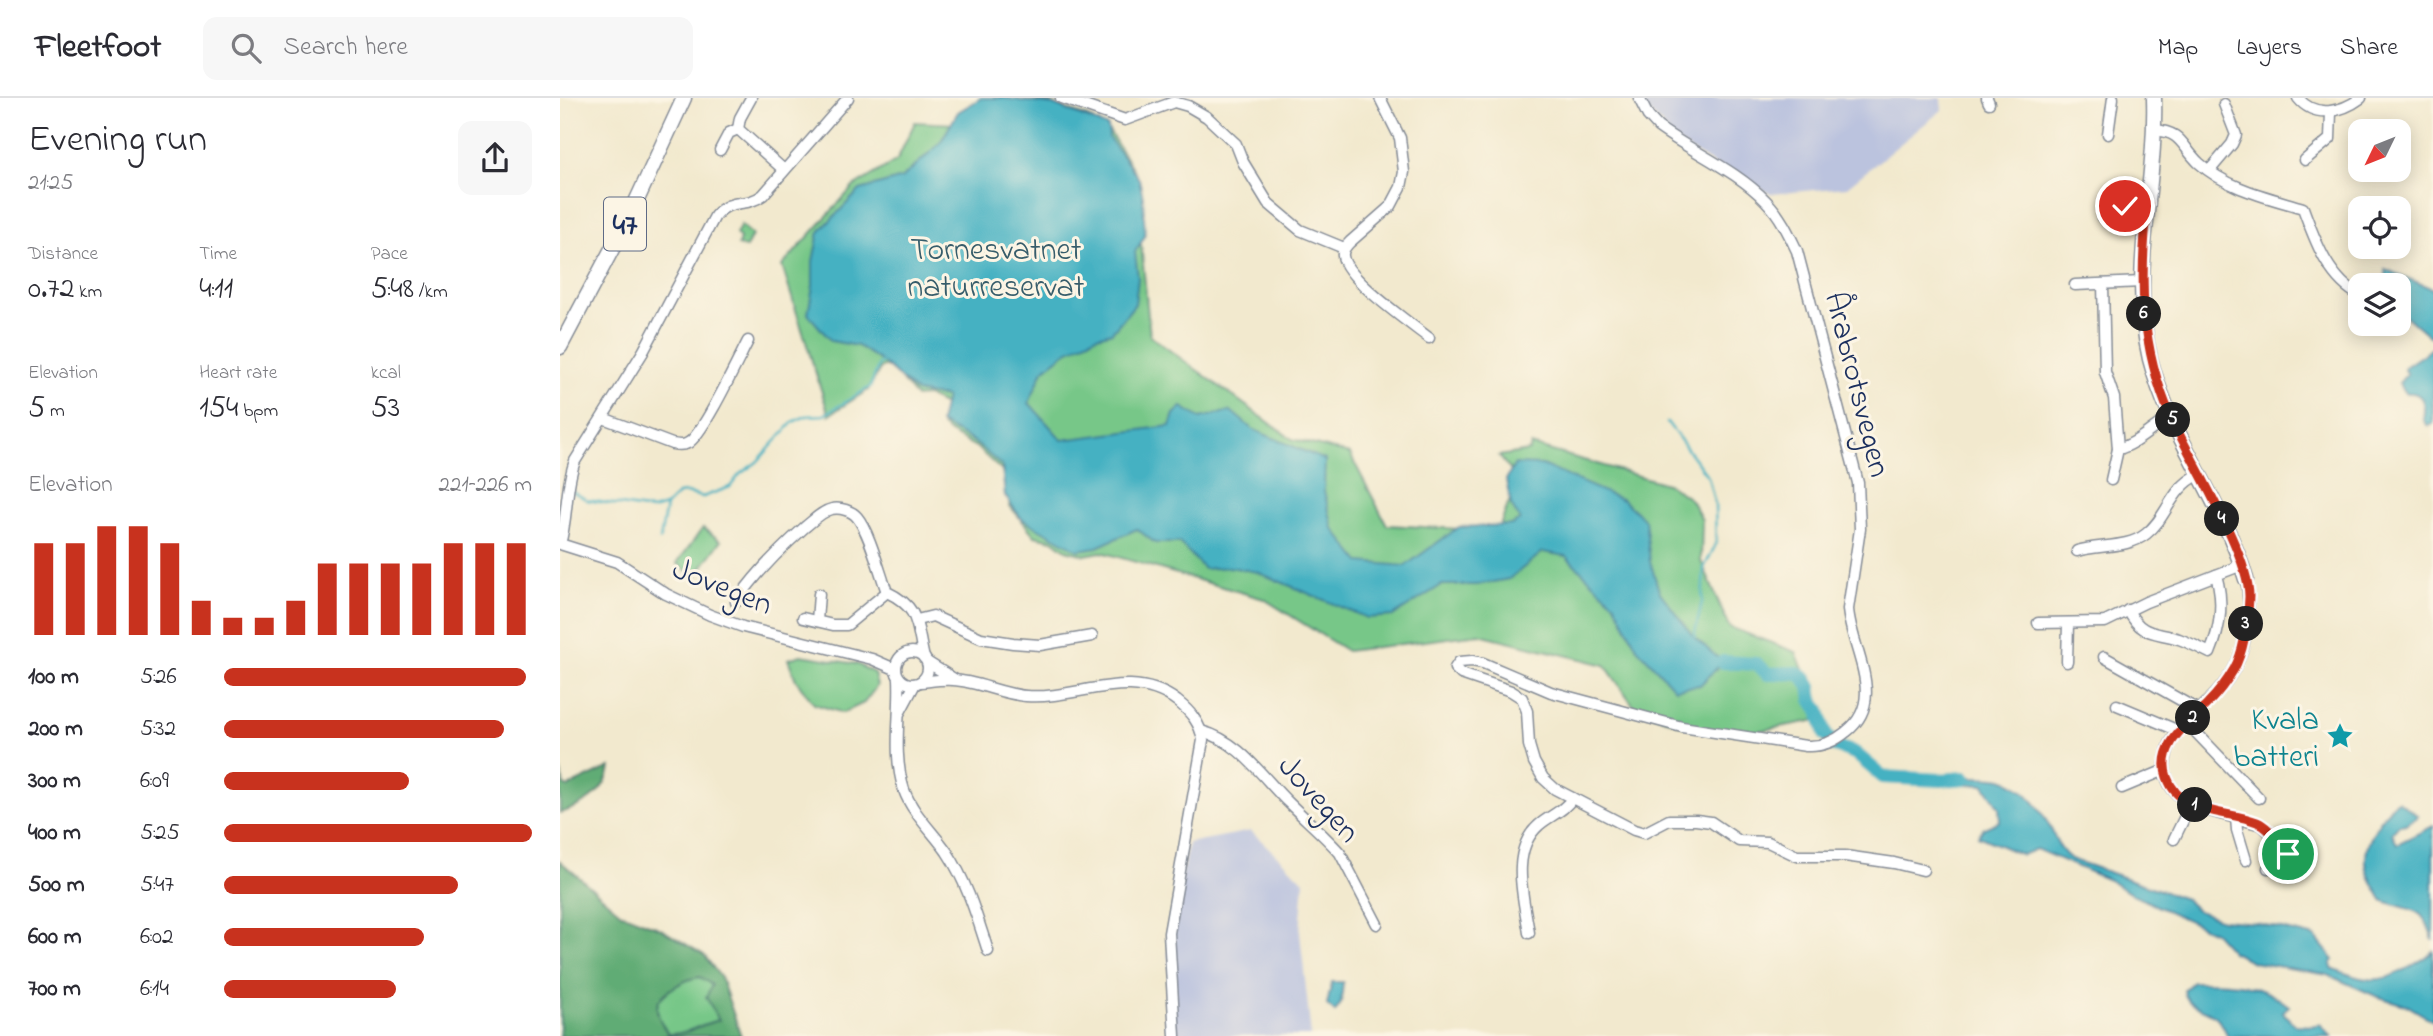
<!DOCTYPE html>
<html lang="en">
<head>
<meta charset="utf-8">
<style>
	:root { --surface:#fff; --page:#f7f7f7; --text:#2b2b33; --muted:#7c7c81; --line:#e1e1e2; --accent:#c8321e }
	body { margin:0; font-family:"Indie Flower",sans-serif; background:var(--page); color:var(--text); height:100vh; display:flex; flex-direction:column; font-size:26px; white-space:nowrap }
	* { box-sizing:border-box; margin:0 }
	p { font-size:23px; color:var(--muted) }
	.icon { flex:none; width:38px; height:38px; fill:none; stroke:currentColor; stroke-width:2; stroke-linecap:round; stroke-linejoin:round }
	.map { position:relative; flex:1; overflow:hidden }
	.drawer { display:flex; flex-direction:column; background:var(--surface); width:560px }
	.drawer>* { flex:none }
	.needle { width:46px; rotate:227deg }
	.fabs { position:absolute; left:1788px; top:21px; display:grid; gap:14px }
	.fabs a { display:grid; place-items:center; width:63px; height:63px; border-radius:14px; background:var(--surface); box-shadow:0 4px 18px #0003; font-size:35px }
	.pin { position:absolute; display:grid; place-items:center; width:60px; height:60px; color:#fff; margin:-30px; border:4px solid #fff; border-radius:50%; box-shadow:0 2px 7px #0007 }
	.km { position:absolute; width:35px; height:35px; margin:-18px; border-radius:50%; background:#222; color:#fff; font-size:19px; line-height:35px; text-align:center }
	.round { display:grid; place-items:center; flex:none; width:74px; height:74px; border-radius:14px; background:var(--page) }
	.summary { display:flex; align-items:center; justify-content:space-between; height:119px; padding:0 28px }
	h1 { font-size:38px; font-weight:600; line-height:52px }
	.figures { display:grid; grid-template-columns:repeat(3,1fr); gap:10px; height:119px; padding:7px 28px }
	.figures div { display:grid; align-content:center }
	.figures b { font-size:30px; font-weight:600 }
	.figures small { font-size:19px; font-weight:400 }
	.figures p { font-size:19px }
	.chart { height:196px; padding:14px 28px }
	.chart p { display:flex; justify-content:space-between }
	.chart svg { width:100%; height:126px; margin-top:7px; stroke:var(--accent); stroke-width:6 }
	ul { padding:0 28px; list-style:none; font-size:23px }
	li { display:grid; grid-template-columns:112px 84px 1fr; align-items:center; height:52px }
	li i { height:18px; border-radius:9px; background:var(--accent) }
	header { display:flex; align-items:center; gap:42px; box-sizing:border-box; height:98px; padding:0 35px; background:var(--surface); border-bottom:2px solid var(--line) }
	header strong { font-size:33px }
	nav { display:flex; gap:38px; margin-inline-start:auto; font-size:24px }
	.search { width:490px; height:63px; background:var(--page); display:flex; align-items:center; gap:18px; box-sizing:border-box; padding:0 24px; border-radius:14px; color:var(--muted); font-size:26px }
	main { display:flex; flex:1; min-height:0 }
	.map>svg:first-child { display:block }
	.industrial { fill:#bbc3de }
	.green { fill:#77c788; stroke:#497b73; stroke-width:2 }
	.forest { fill:#61ac74; stroke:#3e6e69; stroke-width:2; fill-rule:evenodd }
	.water { fill:#44b1c2; stroke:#307090; stroke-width:2 }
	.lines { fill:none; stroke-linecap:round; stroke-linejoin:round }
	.stream { stroke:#44b1c2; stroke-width:2.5 }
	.river { stroke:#44b1c2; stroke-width:14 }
	.minor-casing { stroke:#868c96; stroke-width:13 }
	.major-casing { stroke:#868c96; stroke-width:17 }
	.minor { stroke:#fff; stroke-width:10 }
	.major { stroke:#fff; stroke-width:14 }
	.route-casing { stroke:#fff; stroke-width:14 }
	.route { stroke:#c8321e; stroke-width:9 }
	.labels { text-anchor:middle; stroke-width:6; stroke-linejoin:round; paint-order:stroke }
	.shield { fill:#fcf5e5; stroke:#5e6a86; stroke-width:2 }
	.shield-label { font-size:30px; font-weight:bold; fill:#1b2f5e }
	.park-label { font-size:32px; fill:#375d6b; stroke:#fcf5e5 }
	.street-label { font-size:32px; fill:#1b2f5e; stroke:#fcf5e5 }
	.culture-label { font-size:32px; fill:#0d838f; stroke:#fcf5e5; text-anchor:end }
</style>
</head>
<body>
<header>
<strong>Fleetfoot</strong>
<div class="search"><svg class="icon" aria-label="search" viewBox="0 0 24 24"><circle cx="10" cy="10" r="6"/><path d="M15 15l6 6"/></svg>Search here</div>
<nav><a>Map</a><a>Layers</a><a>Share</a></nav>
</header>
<main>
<section class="drawer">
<div class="summary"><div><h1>Evening run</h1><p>21:25</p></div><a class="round"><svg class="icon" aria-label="share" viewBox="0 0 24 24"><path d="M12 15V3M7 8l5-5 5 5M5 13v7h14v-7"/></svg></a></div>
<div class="figures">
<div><p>Distance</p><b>0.72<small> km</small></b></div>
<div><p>Time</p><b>4:11</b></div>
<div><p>Pace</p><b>5:48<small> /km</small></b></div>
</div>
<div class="figures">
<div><p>Elevation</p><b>5<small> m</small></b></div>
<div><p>Heart rate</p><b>154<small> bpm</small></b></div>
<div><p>kcal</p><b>53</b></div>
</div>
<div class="chart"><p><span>Elevation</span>221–226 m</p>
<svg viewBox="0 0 160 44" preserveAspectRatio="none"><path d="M5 44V12M15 44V12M25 44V6M35 44V6M45 44V12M55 44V32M65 44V38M75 44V38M85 44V32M95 44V19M105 44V19M115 44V19M125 44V19M135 44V12M145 44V12M155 44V12"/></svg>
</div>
<ul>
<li><b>100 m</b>5:26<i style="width:98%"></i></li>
<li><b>200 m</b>5:32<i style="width:91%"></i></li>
<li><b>300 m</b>6:09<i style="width:60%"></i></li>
<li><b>400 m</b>5:25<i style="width:100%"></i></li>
<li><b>500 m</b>5:47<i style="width:76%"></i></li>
<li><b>600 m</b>6:02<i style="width:65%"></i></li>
<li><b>700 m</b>6:14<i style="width:56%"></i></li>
</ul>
</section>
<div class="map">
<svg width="1873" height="938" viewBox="0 0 1873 938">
	<rect width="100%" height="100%" fill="#fcf5e5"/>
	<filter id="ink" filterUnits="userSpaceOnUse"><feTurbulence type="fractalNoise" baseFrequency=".0143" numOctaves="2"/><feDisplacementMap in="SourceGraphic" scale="14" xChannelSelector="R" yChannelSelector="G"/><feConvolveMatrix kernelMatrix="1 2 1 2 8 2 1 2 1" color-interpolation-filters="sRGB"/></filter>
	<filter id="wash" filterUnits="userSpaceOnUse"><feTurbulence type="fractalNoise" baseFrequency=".00686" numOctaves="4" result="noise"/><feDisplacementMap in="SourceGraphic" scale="28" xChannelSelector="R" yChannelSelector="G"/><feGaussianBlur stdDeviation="1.57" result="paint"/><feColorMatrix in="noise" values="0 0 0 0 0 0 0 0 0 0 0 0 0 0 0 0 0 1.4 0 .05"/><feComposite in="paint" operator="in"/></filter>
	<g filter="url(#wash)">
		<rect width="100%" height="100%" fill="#f2e9ce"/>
		<!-- industrial -->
		<g class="industrial">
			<path d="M1086 0H1381L1382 12 1287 89 1211 96 1160 70 1118 44 1085 9Z"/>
			<path d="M691 733 744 783 740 835 751 938H614L608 855 628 745Z"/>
		</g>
		<!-- green -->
		<g class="green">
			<path d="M429 0 489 5 528 19 549 33 574 73 590 238 732 341 790 356 827 427 938 433 963 367 955 366 951 373 939 358 969 353 971 347 1110 387 1131 402 1142 422 1141 463 1169 529 1236 554 1263 621 1182 636 1126 628 1076 611 1045 567 919 536 787 553 704 501 541 454 525 457 506 452 493 442 475 438 450 408 442 373 416 349 390 335 382 328 388 311 387 308 367 298 356 299 331 269H321L308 292 269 317 222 168 293 89 337 62 355 24 395 26Z"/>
			<path d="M181 127 192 137 186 150 178 147 180 141 176 136Z"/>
			<path d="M143 430 161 443 135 479 117 465Z"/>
			<path d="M241 557 297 566 314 575 317 588 304 605 283 615 254 606 236 582 228 561Z"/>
			<path d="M140 879 152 887 160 922C140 925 127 937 107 936 104 929 96 918 97 910 97 895 127 880 140 879Z"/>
		</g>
		<!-- forest -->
		<g class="forest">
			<path d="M50 669C47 694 23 708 0 715V672L4 687 8 689Z"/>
			<path d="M0 763 61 815 99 830 144 857 161 880 181 938H0ZM140 879 152 887 146 899 159 922C141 926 127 937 108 936 104 929 96 918 97 910 97 895 127 880 140 879Z"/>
		</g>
		<!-- water -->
		<g class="water">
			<path d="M421 0H442L494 7 548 29 549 40 579 81 583 99 585 138 575 154 578 180 575 206 552 234 537 238 509 252 483 272 469 305 502 342 610 328 614 316 622 309 640 320 671 313 692 331 765 362 764 393 773 430 800 464 845 468 899 429 951 427 960 422 951 407 946 382 955 366 982 367 1063 402 1085 422 1090 463 1099 493 1134 539 1163 564 1140 587 1115 591 1077 550 1055 506 1006 458 983 454 949 481 917 487H882L833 518 807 520 697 474 670 469 644 471 620 445H595L577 431 537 449 518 452 462 421 445 398 442 368 413 343 380 325 386 299 356 294 322 264 298 248 271 243 248 216 253 188V163L259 134 300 92 342 80 380 45 398 14Z"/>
			<path d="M1825 171 1873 191V239L1869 238 1839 212V187H1828Z"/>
			<path d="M1873 250V326L1868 328 1863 321C1866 306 1863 293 1846 295L1839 285 1847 276 1844 272 1845 269Z"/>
			<path d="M1414 679C1423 680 1434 679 1442 681 1466 688 1481 712 1492 733 1497 744 1501 754 1511 761L1625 801 1638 813 1662 822 1697 825 1755 839 1774 862 1771 866 1772 870C1805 884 1819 887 1850 869 1858 864 1867 860 1873 853V923L1848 908 1816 898 1768 877 1693 864 1672 854 1654 834 1573 797 1549 782 1476 751 1462 757 1418 738 1424 730 1440 723 1439 709 1424 687 1405 686V680Z"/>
			<path d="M1838 703 1858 718 1846 726 1839 727 1832 735 1837 746 1873 728V842C1863 805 1852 815 1822 802 1817 792 1809 781 1807 771 1801 747 1820 722 1834 705Z"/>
			<path d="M772 884H783L781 905 775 914 767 907Z"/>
			<path d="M1633 884C1671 884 1697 883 1729 908L1722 914 1735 927 1751 928 1760 926 1771 938H1668C1664 931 1661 922 1655 918 1642 909 1626 909 1624 892Z"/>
		</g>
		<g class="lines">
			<!-- stream -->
			<g class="stream">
				<path d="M1107 324 1148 379 1155 407 1156 446 1144 470 1142 504 1134 539"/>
				<path d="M12 393 27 402 92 412 106 408 118 396 126 395 143 399 170 389 180 376 197 364 233 324 246 318 264 317 310 289 319 266 322 264"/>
				<path d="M100 442 106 408"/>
			</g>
			<!-- river -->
			<path class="river" d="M1163 564 1196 566 1208 576 1237 575 1244 579 1250 589 1252 602 1259 612 1265 636 1275 648 1295 655 1323 679 1381 682 1405 680"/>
		</g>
	</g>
	<g filter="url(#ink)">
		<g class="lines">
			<defs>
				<g id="minor">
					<path d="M191 0 180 20 178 31 224 72"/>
					<path d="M501 0 565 22 614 4 628 8 647 19 676 46 683 64 708 105 740 132 784 150"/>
					<path d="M820 0 840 40 844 74 841 89 831 108 790 144C786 148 782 152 783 158 785 180 851 226 869 240"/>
					<path d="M1079 0 1088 18 1098 29C1132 54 1176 72 1206 103 1220 117 1229 136 1237 153L1298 385 1300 431 1288 511C1291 552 1328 602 1286 634 1274 644 1262 649 1246 648L1122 629 991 594 923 565 912 563 899 564 895 570 901 576 951 593 962 600 967 613 969 647 974 664 983 680 995 691 1074 732 1084 735 1109 722H1136L1151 724 1179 743 1208 744 1237 758H1285L1334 765 1363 772"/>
					<path d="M1427 0 1429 5"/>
					<path d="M1738 0C1755 21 1782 14 1801 0"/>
					<path d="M1594 32C1623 34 1621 48 1639 65 1668 91 1707 99 1743 110 1755 142 1768 182 1801 198"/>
					<path d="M1548 36 1553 0"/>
					<path d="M160 52 169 35 178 31"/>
					<path d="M1745 62 1770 41 1771 14"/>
					<path d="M1650 72 1672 46 1676 37 1664 6"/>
					<path d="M1542 119 1565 108 1588 106"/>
					<path d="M1543 186 1545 274 1554 300 1558 351 1551 382"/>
					<path d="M1515 187 1582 184"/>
					<path d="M43 320 112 346C117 347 123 348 128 345 143 337 178 262 188 243"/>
					<path d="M1558 351C1578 346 1593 328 1611 319"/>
					<path d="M0 446C8 419 5 389 15 363L83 254 155 118C172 98 184 111 203 97L288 0"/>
					<path d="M0 446 57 464 106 496 150 517 183 529 312 561 335 571"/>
					<path d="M1517 453C1539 446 1567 451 1586 436 1609 418 1609 391 1640 376"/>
					<path d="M176 504C196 475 218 453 245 429 253 423 262 413 272 411 280 409 292 413 297 419 309 433 320 475 327 494 361 510 356 528 364 560"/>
					<path d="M1568 512C1582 539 1594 533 1619 541 1630 545 1640 550 1650 555 1661 529 1664 504 1656 477"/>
					<path d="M243 520 273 527H287L327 494"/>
					<path d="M357 522 373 518 421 540 453 545 480 547 532 538"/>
					<path d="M257 523 259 496"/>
					<path d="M1478 525 1545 524 1586 504 1682 467"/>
					<circle cx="352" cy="570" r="16"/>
					<path d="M1544 559 1640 613"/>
					<path d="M367 564 394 581"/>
					<path d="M1507 564 1508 525"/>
					<path d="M339 580C341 618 332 654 344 692 352 715 373 734 387 754 407 784 417 819 428 853"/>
					<path d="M361 584C371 583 382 581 393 582 417 583 441 596 466 598 518 602 570 568 617 603 631 614 640 625 643 642L609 835 615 938"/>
					<path d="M1557 607 1619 633"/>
					<path d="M340 614 355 586"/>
					<path d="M1627 625 1699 700"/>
					<path d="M641 633C680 643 702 679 729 705 746 722 764 737 780 755L817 826"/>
					<path d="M1562 690 1605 672"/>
					<path d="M1676 720C1647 712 1604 705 1605 666 1606 657 1608 648 1613 641 1631 615 1658 600 1674 571 1687 547 1692 508 1686 481"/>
					<path d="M1614 741 1631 706"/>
					<path d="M1686 762 1677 732 1676 720 1702 727 1728 753 1725 763 1708 770"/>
					<path d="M969 835C964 801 949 753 979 727 990 717 1005 713 1012 700"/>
				</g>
				<g id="major">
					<path d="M1594 0C1597 87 1569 174 1590 261 1610 339 1663 404 1686 481"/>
					<path d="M0 249 70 117 124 0"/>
				</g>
			</defs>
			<!-- minor casing -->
			<use href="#minor" class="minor-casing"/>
			<!-- major casing -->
			<use href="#major" class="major-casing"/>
			<!-- minor -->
			<use href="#minor" class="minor"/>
			<!-- major -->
			<use href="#major" class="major"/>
		</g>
	</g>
	<g class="lines" filter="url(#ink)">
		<defs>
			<path id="route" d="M1565 108 1588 106C1579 180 1580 249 1611 319 1630 361 1690 458 1689 499 1688 522 1685 551 1674 571 1667 583 1658 595 1648 605 1629 625 1596 647 1607 679 1620 717 1666 712 1697 724 1709 729 1719 744 1728 753V756"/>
		</defs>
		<!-- route casing -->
		<use href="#route" class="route-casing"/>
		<!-- route -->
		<use href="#route" class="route"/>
	</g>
	<!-- icons -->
	<defs>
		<symbol id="sight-bare" viewBox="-9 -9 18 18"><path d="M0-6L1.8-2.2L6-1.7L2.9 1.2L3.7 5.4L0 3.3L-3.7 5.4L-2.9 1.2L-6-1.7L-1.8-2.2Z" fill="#0f9aa8" stroke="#fcf5e5" stroke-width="2.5" paint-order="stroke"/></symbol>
	</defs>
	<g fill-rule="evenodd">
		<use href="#sight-bare" x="1761" y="619" width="38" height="38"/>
	</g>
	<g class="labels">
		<!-- shield labels -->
		<rect class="shield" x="44" y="99.5" width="42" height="53" rx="5"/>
		<g class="shield-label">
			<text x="65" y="136">47</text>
		</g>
		<!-- park labels -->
		<g class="park-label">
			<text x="436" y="161">Tornesvatnet<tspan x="436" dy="37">naturreservat</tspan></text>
		</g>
		<!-- street labels -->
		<g class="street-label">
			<text transform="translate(1299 286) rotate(76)" y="11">Årabrotsvegen</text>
			<text transform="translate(163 487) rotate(22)" y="11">Jovegen</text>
			<text transform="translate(760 700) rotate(48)" y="11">Jovegen</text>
		</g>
		<!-- culture labels -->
		<g class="culture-label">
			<text x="1759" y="631">Kvala<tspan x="1759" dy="37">batteri</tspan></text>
		</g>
	</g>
</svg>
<div class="fabs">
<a><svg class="needle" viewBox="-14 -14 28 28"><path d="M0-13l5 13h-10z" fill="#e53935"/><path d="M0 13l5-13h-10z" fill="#7c7c81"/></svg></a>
<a><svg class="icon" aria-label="locate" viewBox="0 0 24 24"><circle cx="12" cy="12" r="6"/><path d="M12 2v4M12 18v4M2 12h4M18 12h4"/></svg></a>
<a><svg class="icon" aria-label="layers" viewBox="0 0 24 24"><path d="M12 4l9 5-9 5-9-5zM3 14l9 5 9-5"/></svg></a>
</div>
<div class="pin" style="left:1728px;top:756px;background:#1e9e55"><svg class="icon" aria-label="arrive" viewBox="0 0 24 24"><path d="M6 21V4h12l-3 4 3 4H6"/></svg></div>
<div class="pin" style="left:1565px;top:108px;background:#d93025"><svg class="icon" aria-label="check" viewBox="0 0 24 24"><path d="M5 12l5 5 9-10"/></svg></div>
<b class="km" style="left:1635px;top:707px">1</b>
<b class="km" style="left:1633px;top:620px">2</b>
<b class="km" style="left:1686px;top:526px">3</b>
<b class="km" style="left:1662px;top:421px">4</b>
<b class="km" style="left:1613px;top:322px">5</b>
<b class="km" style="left:1584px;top:216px">6</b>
</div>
</main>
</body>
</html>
